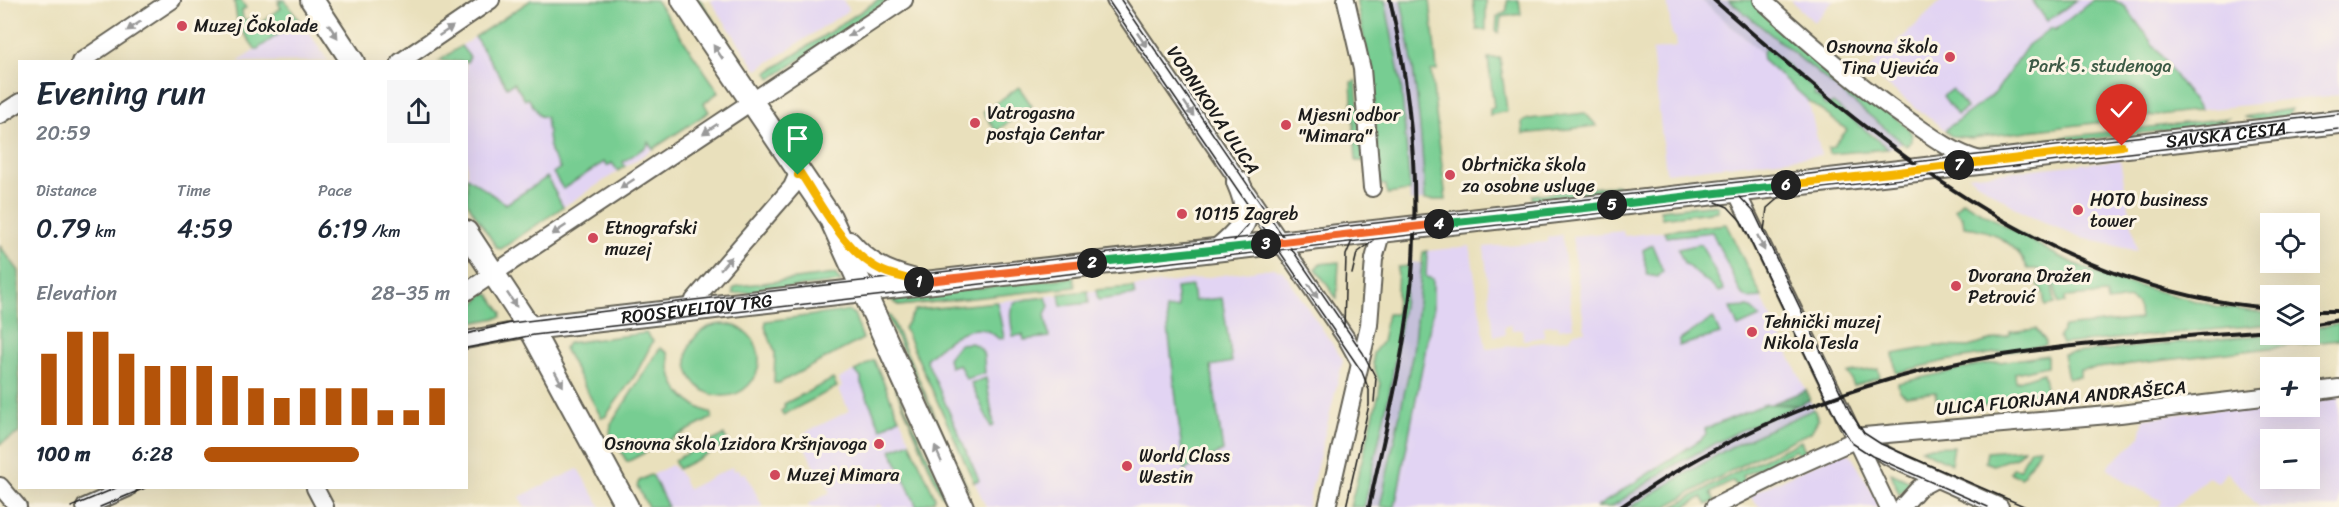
<!DOCTYPE html>
<html lang="en">
<head>
<meta charset="utf-8">
<style>
	:root { --surface:#fff; --page:#f6f6f7; --text:#1f2937; --muted:#747a83; --accent:#b45309 }
	body { margin:0; font-family:Sriracha,sans-serif; background:var(--page); color:var(--text); height:100vh; display:flex; flex-direction:column; font-size:22px; white-space:nowrap }
	* { box-sizing:border-box; margin:0 }
	p { font-size:20px; color:var(--muted) }
	.icon { flex:none; width:33px; height:33px; fill:none; stroke:currentColor; stroke-width:2; stroke-linecap:round; stroke-linejoin:round }
	.map { position:relative; flex:1; overflow:hidden }
	.details { position:absolute; left:18px; top:60px; width:450px; height:429px; display:flex; flex-direction:column; background:var(--surface); border-radius:0px; box-shadow:0 6px 24px #0002 }
	.details>* { flex:none }
	.controls { position:absolute; left:2260px; top:213px; display:grid; gap:12px }
	.controls a { display:grid; place-items:center; width:60px; height:60px; border-radius:0px; background:var(--surface); box-shadow:0 6px 24px #0002; font-size:30px }
	.pin { position:absolute; display:grid; place-items:center; width:51px; height:51px; color:#fff; margin:-62px -26px; border-radius:50% 50% 50% 0; rotate:-45deg; box-shadow:0 0 6px #0007 }
	.pin .icon { rotate:45deg }
	.km { position:absolute; width:30px; height:30px; margin:-15px; border-radius:50%; background:#222; color:#fff; font-size:16px; line-height:30px; text-align:center }
	.round { display:grid; place-items:center; flex:none; width:63px; height:63px; border-radius:0px; background:var(--page) }
	.overview { display:flex; align-items:center; justify-content:space-between; height:102px; padding:0 18px }
	h1 { font-size:33px; font-weight:600; line-height:45px }
	.figures { display:grid; grid-template-columns:repeat(3,1fr); gap:9px; height:102px; padding:6px 18px }
	.figures div { display:grid; align-content:center }
	.figures b { font-size:26px; font-weight:600 }
	.figures small { font-size:16px; font-weight:400 }
	.figures p { font-size:16px }
	.chart { height:168px; padding:12px 18px }
	.chart p { display:flex; justify-content:space-between }
	.chart svg { width:100%; height:108px; margin-top:6px; stroke:var(--accent); stroke-width:6 }
	ul { padding:0 18px; list-style:none; font-size:20px }
	li { display:grid; grid-template-columns:96px 72px 1fr; align-items:center; height:45px }
	li i { height:15px; border-radius:8px; background:var(--accent) }
	.map>svg:first-child { display:block }
	.built { fill:#e2d4f3; fill-rule:evenodd }
	.industrial { fill:#c5c0da }
	.green { fill:#77cd92; stroke:#4a7457; stroke-width:1.5 }
	.forest { fill:#61b07c; stroke:#3e664c; stroke-width:1.5 }
	.lines { fill:none; stroke-linecap:round; stroke-linejoin:round }
	.minor-casing { stroke:#646154; stroke-width:20 }
	.major-casing { stroke:#646154; stroke-width:26 }
	.minor { stroke:#fff; stroke-width:16 }
	.major { stroke:#fff; stroke-width:22 }
	.tram { stroke:#1c1c1c; stroke-width:1.5 }
	.rail { stroke:#1c1c1c; stroke-width:4 }
	.oneway { fill:#999 }
	.split-1-casing { stroke:#fff; stroke-width:12 }
	.split-2-casing { stroke:#fff; stroke-width:12 }
	.split-3-casing { stroke:#fff; stroke-width:12 }
	.split-4-casing { stroke:#fff; stroke-width:12 }
	.split-5-casing { stroke:#fff; stroke-width:12 }
	.split-6-casing { stroke:#fff; stroke-width:12 }
	.split-7-casing { stroke:#fff; stroke-width:12 }
	.split-8-casing { stroke:#fff; stroke-width:12 }
	.split-1 { stroke:#f5b400; stroke-width:8 }
	.split-2 { stroke:#f0652b; stroke-width:8 }
	.split-3 { stroke:#22a559; stroke-width:8 }
	.split-4 { stroke:#f0652b; stroke-width:8 }
	.split-5 { stroke:#22a559; stroke-width:8 }
	.split-6 { stroke:#22a559; stroke-width:8 }
	.split-7 { stroke:#f5b400; stroke-width:8 }
	.split-8 { stroke:#f5b400; stroke-width:8 }
	.poi-dot { fill:#d1495b; stroke:#fcf5e5; stroke-width:2 }
	.labels { text-anchor:middle; stroke-width:6; stroke-linejoin:round; paint-order:stroke }
	.poi-label { font-size:18px; fill:#1c1c1c; stroke:#fcf5e5; text-anchor:start }
	.park-label { font-size:18px; fill:#3c5a45; stroke:#fcf5e5 }
	.street-label { font-size:18px; fill:#1c1c1c; stroke:#fcf5e5 }
</style>
</head>
<body>
<div class="map">
<svg width="2339" height="507" viewBox="0 0 2339 507">
	<rect width="100%" height="100%" fill="#fcf5e5"/>
	<filter id="ink" filterUnits="userSpaceOnUse"><feTurbulence type="fractalNoise" baseFrequency=".0167" numOctaves="2"/><feDisplacementMap in="SourceGraphic" scale="12" xChannelSelector="R" yChannelSelector="G"/><feConvolveMatrix kernelMatrix="1 2 1 2 8 2 1 2 1" color-interpolation-filters="sRGB"/></filter>
	<filter id="wash" filterUnits="userSpaceOnUse"><feTurbulence type="fractalNoise" baseFrequency=".008" numOctaves="4" result="noise"/><feDisplacementMap in="SourceGraphic" scale="24" xChannelSelector="R" yChannelSelector="G"/><feGaussianBlur stdDeviation="1.35" result="paint"/><feColorMatrix in="noise" values="0 0 0 0 0 0 0 0 0 0 0 0 0 0 0 0 0 1.4 0 .05"/><feComposite in="paint" operator="in"/></filter>
	<g filter="url(#wash)">
		<rect width="100%" height="100%" fill="#e9e0bc"/>
		<!-- built -->
		<g class="built">
			<path d="M710 0H843L849 10 757 70Z"/>
			<path d="M1667 0H1701L1762 53 1763 60 1808 100 1821 155 1666 173 1652 50 1677 47 1676 38 1672 34Z"/>
			<path d="M1790 0H1834L1814 22Z"/>
			<path d="M1942 0H2093L2054 30 1995 93 1945 130 1868 70Z"/>
			<path d="M2114 0H2339V95L2200 110 2126 7Z"/>
			<path d="M300 19 328 61 238 62 275 36Z"/>
			<path d="M475 37 507 86 513 83 524 100 528 98 540 116 547 117 550 152 612 163 617 170 623 162 647 146V141L653 149 563 207 547 177 506 204 467 177 466 62 469 60 461 46Z"/>
			<path d="M2120 160 2137 251 2078 237 2024 213 1968 176Z"/>
			<path d="M1726 224 1806 390 1706 429V434L1700 440 1597 507H1395L1433 311 1426 277 1427 251 1470 246 1486 349 1569 339 1575 332 1585 331 1572 236 1623 231 1624 236Z"/>
			<path d="M1562 235 1573 327 1559 329 1558 325 1543 326 1544 337 1523 340 1522 329 1512 330 1511 325 1504 326 1505 335 1494 336 1484 247 1547 242V237Z"/>
			<path d="M1273 268 1283 271 1343 360 1307 507H986L904 328 915 310 1167 283Z"/>
			<path d="M874 360 935 497 934 501 923 507H882L880 504 874 507H809L808 504 828 494 830 490 822 474 819 475 803 444 808 442 804 433 849 411 839 389 842 387 839 379Z"/>
			<path d="M2339 395V507H2259L2227 472 2218 482 2208 477 2174 507H2159L2162 501 2125 482 2107 467 2140 437 2144 418 2271 403V406H2310V398ZM2271 440H2310V478H2271Z"/>
			<path d="M1844 451 1851 455 1881 507H1760L1749 495Z"/>
			<path d="M671 465 679 472 688 489 732 467 734 471 739 469 741 474 745 472 763 507H648L638 483Z"/>
			<path d="M578 469 601 507H525L519 497Z"/>
		</g>
		<!-- industrial -->
		<g class="industrial">
			<path d="M1385 0H1401L1412 52 1422 126 1425 200 1410 201 1401 84Z"/>
			<path d="M1701 0H1729L1903 143 1888 149 1873 134 1826 107 1822 99 1820 100 1813 95 1816 90 1767 48 1762 53Z"/>
			<path d="M1409 262 1423 263 1413 352 1380 507H1364L1390 390Z"/>
			<path d="M1810 400 1814 409 1729 448 1630 507H1611L1676 464 1737 432Z"/>
		</g>
		<!-- green -->
		<g class="green">
			<path d="M234 0H241L246 8 242 10 243 19 249 20 252 16 251 19 257 24 265 22 264 20 281 8 278 3 281 2 278 0H285L299 20 256 50 238 25Z"/>
			<path d="M531 0H656L719 92 704 103 709 112 653 149 648 142 647 146 623 162 625 166 618 171 612 163 607 166 604 162 563 189 553 173 560 168 550 152 546 117 540 116 528 98 525 100 514 83 507 87 475 37Z"/>
			<path d="M691 0H700L753 77 746 80Z"/>
			<path d="M878 0H889L771 79 767 73Z"/>
			<path d="M1356 0H1385L1401 84 1410 191 1387 194 1386 185H1380L1372 79Z"/>
			<path d="M1401 0H1430L1437 70 1431 71 1446 200H1425C1422 131 1415 67 1401 0Z"/>
			<path d="M1473 0H1486V30H1477Z"/>
			<path d="M1507 0H1519L1521 14 1501 17 1499 33 1496 32 1497 17 1507 10Z"/>
			<path d="M1729 0H1754L1908 128 1912 135V141L1907 146 1903 143Z"/>
			<path d="M2032 0H2077L2047 21Z"/>
			<path d="M2093 0H2114L2126 7 2200 110 1972 138 1951 136 1945 130 1995 93 2028 45 2052 28 2055 30Z"/>
			<path d="M461 46 470 57 467 62 439 61Z"/>
			<path d="M1766 48 1816 90 1814 95 1824 101 1823 104 1826 106 1833 103 1888 149 1829 154 1828 148 1833 147 1847 130 1810 102 1763 60 1762 53Z"/>
			<path d="M1488 58H1500L1507 111 1490 115V109L1494 108Z"/>
			<path d="M1356 81 1363 161H1356L1351 82Z"/>
			<path d="M1019 87 1032 106 996 131 983 112Z"/>
			<path d="M1952 89 1967 108 1957 115 1943 96Z"/>
			<path d="M2291 109 2287 116 2254 120 2244 117Z"/>
			<path d="M1585 113 1597 126 1523 134 1522 122 1529 119Z"/>
			<path d="M2228 118 2220 124 1976 152 1979 147Z"/>
			<path d="M467 177 506 204 547 177 563 207 501 249 497 248 467 202Z"/>
			<path d="M1619 185 1616 194 1537 203 1532 199V195Z"/>
			<path d="M1962 201 2058 256 2107 278 2215 306 2271 314V324L2062 344 2059 337 2064 327 2140 319 2138 304 2130 299 2108 302 2106 294 2065 297V303L2059 304 2052 277 2037 269H2028C2017 243 1991 229 1964 227L1963 218 1955 210Z"/>
			<path d="M1708 205 1718 206V211L1662 218 1660 210Z"/>
			<path d="M1726 224 1762 297 1748 298 1741 293 1712 232 1666 237 1664 231Z"/>
			<path d="M1701 244 1724 290 1719 292 1684 263 1678 249Z"/>
			<path d="M1652 245 1663 271 1658 277 1647 275 1643 250Z"/>
			<path d="M0 246 19 271V433L0 444Z"/>
			<path d="M1427 251 1426 277 1433 279V311L1395 507H1380L1413 352 1423 252Z"/>
			<path d="M1339 262 1337 299 1316 269 1319 264Z"/>
			<path d="M1409 266 1390 390 1364 507H1350L1379 393 1380 384 1373 364V353L1382 342 1387 314H1396L1398 267Z"/>
			<path d="M835 274 841 282 733 294V289L738 286Z"/>
			<path d="M2043 275 2052 284 2055 304 2045 306 2043 292 2038 285Z"/>
			<path d="M1074 277 1075 287 900 306 891 300 899 297Z"/>
			<path d="M1192 286 1194 301 1222 298 1232 362 1211 366 1223 451 1184 470 1166 309 1178 308 1176 288Z"/>
			<path d="M1133 287 1135 295 1098 300 1096 290Z"/>
			<path d="M1088 291 1089 303 1061 306 1059 294Z"/>
			<path d="M484 293 490 295 502 313 501 317 476 322 470 316 473 306Z"/>
			<path d="M1046 297 1049 306 1045 314 1049 337 1024 340 1023 335 1013 336C1007 299 1010 301 1046 297Z"/>
			<path d="M997 302 1004 338 999 339C974 314 946 341 926 359L979 480 974 482 904 328 915 310Z"/>
			<path d="M1749 307 1760 317 1738 327 1730 308Z"/>
			<path d="M848 311 854 314 863 339 779 383H774L775 352 765 327 766 321Z"/>
			<path d="M886 314 890 316 895 326 969 492Z"/>
			<path d="M1713 318 1720 334 1679 346 1680 340Z"/>
			<path d="M2339 324V340L2080 370V377L2068 378 2063 354 2271 334H2310V328Z"/>
			<circle cx="723" cy="360" r="36"/>
			<path d="M2036 329 2045 340V345L1945 361 1896 373 1893 354 1936 346 1968 347 2010 335V332Z"/>
			<path d="M646 333 653 341 636 374 605 417H601L564 348 568 343Z"/>
			<path d="M971 343C988 349 983 360 985 373L966 379 959 364 950 367 948 358 959 344Z"/>
			<path d="M660 348 668 353C670 359 669 366 671 372 675 394 692 406 711 413L712 418 627 462 610 433 611 424Z"/>
			<path d="M2047 355V366L2015 373 2016 382 2043 373 2047 392 2041 400 1937 410 1936 392 1906 396 1899 390 1898 383 1979 365Z"/>
			<path d="M882 356 946 497H945L941 495Z"/>
			<path d="M874 360 899 418 881 429 861 383V378L855 371Z"/>
			<path d="M1878 369 1880 377 1854 386 1848 373Z"/>
			<path d="M986 378 994 425 991 427 971 383Z"/>
			<path d="M833 379 837 387 783 415 781 411 785 408 784 404Z"/>
			<path d="M1765 404 1798 405 1737 432 1676 464 1611 507H1597L1700 440 1706 434 1705 429Z"/>
			<path d="M1814 409 1818 420 1811 432 1758 456 1665 507H1630L1729 448Z"/>
			<path d="M724 435 729 443 678 469 674 460Z"/>
			<path d="M1801 441 1807 455 1800 458 1796 450 1772 461 1776 470 1768 474 1764 466 1742 476 1745 485 1738 488 1733 481 1710 493 1715 501 1707 505 1702 497 1685 507H1673L1742 469Z"/>
			<path d="M910 442 935 497 934 501 917 507 891 450Z"/>
			<path d="M1954 446 1951 464 1921 449 1926 447Z"/>
			<path d="M2040 448 2023 476 2020 478 2010 472 2013 468 2020 469 2030 449Z"/>
			<path d="M2024 449 2016 457 1993 465 1985 462 1987 452Z"/>
			<path d="M1891 473 1913 483 1912 484 1899 494Z"/>
			<path d="M650 475 653 476 668 507H648L637 486 639 481Z"/>
		</g>
		<!-- forest -->
		<path class="forest" d="M1806 390 1810 400 1798 405 1771 404Z"/>
	</g>
	<g filter="url(#ink)">
		<g class="lines">
			<defs>
				<g id="minor">
					<path d="M1115 0 1348 341 1360 363"/>
					<path d="M1346 0 1362 69 1372 188"/>
					<path d="M1762 0C1809 43 1856 84 1908 120 1931 136 1953 153 1980 160"/>
					<path d="M80 62 172 0"/>
					<path d="M400 62 491 0"/>
					<path d="M0 115 20 102"/>
					<path d="M1736 191 1888 507"/>
					<path d="M466 292 904 0"/>
					<path d="M691 309 694 300 792 187 799 171"/>
					<path d="M466 340 530 328"/>
					<path d="M2310 392 2339 388"/>
					<path d="M1855 438 1895 460 2000 507"/>
					<path d="M0 486 18 507"/>
					<path d="M315 488 325 507"/>
					<path d="M85 507 128 488"/>
					<path d="M1327 507 1369 325 1374 259 1382 230"/>
					<path d="M1714 507 1784 472 1864 436 2120 414 2271 396"/>
					<path d="M1902 507 1919 488 1936 479"/>
				</g>
				<g id="major">
					<path d="M312 0 353 62"/>
					<path d="M683 0 830 217 962 507"/>
					<path d="M466 232 534 335 627 507"/>
					<path d="M849 243C867 264 885 273 912 280"/>
					<path d="M1219 249C1247 226 1253 216 1238 182"/>
					<path id="s1" d="M530 328 2339 122"/>
				</g>
			</defs>
			<!-- minor casing -->
			<use href="#minor" class="minor-casing"/>
			<!-- major casing -->
			<use href="#major" class="major-casing"/>
			<!-- minor -->
			<use href="#minor" class="minor"/>
			<!-- major -->
			<use href="#major" class="major"/>
			<!-- tram -->
			<g class="tram">
				<path d="M1108 0 1362 372 1369 390V405L1346 507"/>
				<path d="M1121 0 1363 353 1376 378 1374 402"/>
				<path d="M1737 194 1754 212 1850 412 1864 433 1881 444 2026 507"/>
				<path d="M1716 202 1728 207 1741 221 1836 418 1852 443 1872 456 1988 507"/>
				<path d="M1764 231 1767 208 1783 194"/>
				<path d="M1234 241 1248 225 1250 205"/>
				<path d="M1352 274 1357 253 1373 241"/>
				<path d="M1344 327 1346 255 1354 236"/>
				<path d="M466 334 511 323 694 300 2339 114"/>
				<path d="M466 348 534 335 2339 129"/>
				<path d="M71 507 116 488"/>
				<path d="M100 507 145 488"/>
			</g>
			<!-- rail -->
			<g class="rail">
				<path d="M1714 0C1874 140 2049 291 2271 308"/>
				<path d="M2310 311H2339"/>
				<path d="M2310 325 2339 320"/>
				<path d="M1369 507C1386 426 1408 345 1413 261 1418 174 1410 86 1390 0"/>
				<path d="M1621 507C1731 430 1857 379 1990 357 2082 342 2178 337 2271 330"/>
			</g>
		</g>
		<!-- one-way arrows -->
		<defs><path id="oneway-solid" d="M-6-.8H1V-3.2L6.5 0L1 3.2V.8H-6Z" transform="scale(1.5)"/></defs>
		<g class="oneway">
			<use href="#oneway-solid" transform="translate(134 26) rotate(146)"/>
			<use href="#oneway-solid" transform="translate(333 31) rotate(56)"/>
			<use href="#oneway-solid" transform="translate(446 31) rotate(-34)"/>
			<use href="#oneway-solid" transform="translate(855 32) rotate(147)"/>
			<use href="#oneway-solid" transform="translate(1142 40) rotate(56)"/>
			<use href="#oneway-solid" transform="translate(718 52) rotate(-124)"/>
			<use href="#oneway-solid" transform="translate(1189 109) rotate(56)"/>
			<use href="#oneway-solid" transform="translate(710 129) rotate(146)"/>
			<use href="#oneway-solid" transform="translate(627 184) rotate(146)"/>
			<use href="#oneway-solid" transform="translate(559 230) rotate(146)"/>
			<use href="#oneway-solid" transform="translate(1761 243) rotate(65)"/>
			<use href="#oneway-solid" transform="translate(726 263) rotate(-49)"/>
			<use href="#oneway-solid" transform="translate(1313 291) rotate(56)"/>
			<use href="#oneway-solid" transform="translate(512 300) rotate(56)"/>
			<use href="#oneway-solid" transform="translate(559 379) rotate(61)"/>
			<use href="#oneway-solid" transform="translate(938 454) rotate(-114)"/>
		</g>
	</g>
	<g class="lines" filter="url(#ink)">
		<defs>
			<path id="split-1" d="M798 175 799 171C822 205 844 253 883 271 894 276 907 278 919 282"/>
			<path id="split-2" d="M919 282 1092 263"/>
			<path id="split-3" d="M1092 263 1266 244"/>
			<path id="split-4" d="M1266 244 1439 224"/>
			<path id="split-5" d="M1439 224 1612 205"/>
			<path id="split-6" d="M1612 205 1786 185"/>
			<path id="split-7" d="M1786 185 1959 165"/>
			<path id="split-8" d="M1959 165 2122 146"/>
		</defs>
		<!-- split-1 casing -->
		<use href="#split-1" class="split-1-casing"/>
		<!-- split-2 casing -->
		<use href="#split-2" class="split-2-casing"/>
		<!-- split-3 casing -->
		<use href="#split-3" class="split-3-casing"/>
		<!-- split-4 casing -->
		<use href="#split-4" class="split-4-casing"/>
		<!-- split-5 casing -->
		<use href="#split-5" class="split-5-casing"/>
		<!-- split-6 casing -->
		<use href="#split-6" class="split-6-casing"/>
		<!-- split-7 casing -->
		<use href="#split-7" class="split-7-casing"/>
		<!-- split-8 casing -->
		<use href="#split-8" class="split-8-casing"/>
		<!-- split-1 -->
		<use href="#split-1" class="split-1"/>
		<!-- split-2 -->
		<use href="#split-2" class="split-2"/>
		<!-- split-3 -->
		<use href="#split-3" class="split-3"/>
		<!-- split-4 -->
		<use href="#split-4" class="split-4"/>
		<!-- split-5 -->
		<use href="#split-5" class="split-5"/>
		<!-- split-6 -->
		<use href="#split-6" class="split-6"/>
		<!-- split-7 -->
		<use href="#split-7" class="split-7"/>
		<!-- split-8 -->
		<use href="#split-8" class="split-8"/>
	</g>
	<!-- markers -->
	<g class="poi-dot">
		<circle cx="182" cy="26" r="6"/>
		<circle cx="1950" cy="57" r="6"/>
		<circle cx="975" cy="123" r="6"/>
		<circle cx="1286" cy="125" r="6"/>
		<circle cx="1450" cy="175" r="6"/>
		<circle cx="2078" cy="210" r="6"/>
		<circle cx="1182" cy="214" r="6"/>
		<circle cx="593" cy="238" r="6"/>
		<circle cx="1956" cy="286" r="6"/>
		<circle cx="1752" cy="332" r="6"/>
		<circle cx="879" cy="444" r="6"/>
		<circle cx="1127" cy="466" r="6"/>
		<circle cx="775" cy="475" r="6"/>
	</g>
	<g class="labels">
		<!-- poi labels -->
		<g class="poi-label">
			<text x="194" y="32">Muzej Čokolade</text>
			<text x="1938" y="53" text-anchor="end">Osnovna škola<tspan x="1938" dy="21">Tina Ujevića</tspan></text>
			<text x="987" y="119">Vatrogasna<tspan x="987" dy="21">postaja Centar</tspan></text>
			<text x="1298" y="121">Mjesni odbor<tspan x="1298" dy="21">"Mimara"</tspan></text>
			<text x="1462" y="171">Obrtnička škola<tspan x="1462" dy="21">za osobne usluge</tspan></text>
			<text x="2090" y="206">HOTO business<tspan x="2090" dy="21">tower</tspan></text>
			<text x="1194" y="220">10115 Zagreb</text>
			<text x="605" y="234">Etnografski<tspan x="605" dy="21">muzej</tspan></text>
			<text x="1968" y="282">Dvorana Dražen<tspan x="1968" dy="21">Petrović</tspan></text>
			<text x="1764" y="328">Tehnički muzej<tspan x="1764" dy="21">Nikola Tesla</tspan></text>
			<text x="867" y="450" text-anchor="end">Osnovna škola Izidora Kršnjavoga</text>
			<text x="1139" y="462">World Class<tspan x="1139" dy="21">Westin</tspan></text>
			<text x="787" y="481">Muzej Mimara</text>
		</g>
		<!-- park labels -->
		<g class="park-label">
			<text x="2100" y="72">Park 5. studenoga</text>
		</g>
		<!-- street labels -->
		<g class="street-label">
			<text transform="translate(1213 110) rotate(56)" y="6">VODNIKOVA ULICA</text>
			<text dy="6" stroke="none"><textPath href="#s1" startOffset="1707">SAVSKA CESTA</textPath></text>
			<text dy="6" stroke="none"><textPath href="#s1" startOffset="168">ROOSEVELTOV TRG</textPath></text>
			<text transform="translate(2061 398) rotate(-5)" y="6">ULICA FLORIJANA ANDRAŠECA</text>
		</g>
	</g>
</svg>
<div class="controls">
<a><svg class="icon" aria-label="locate" viewBox="0 0 24 24"><circle cx="12" cy="12" r="6"/><path d="M12 2v4M12 18v4M2 12h4M18 12h4"/></svg></a>
<a><svg class="icon" aria-label="layers" viewBox="0 0 24 24"><path d="M12 4l9 5-9 5-9-5zM3 14l9 5 9-5"/></svg></a>
<a>+</a>
<a>−</a>
</div>
<div class="pin" style="left:798px;top:175px;background:#1e9e55"><svg class="icon" aria-label="arrive" viewBox="0 0 24 24"><path d="M6 21V4h12l-3 4 3 4H6"/></svg></div>
<div class="pin" style="left:2122px;top:146px;background:#d93025"><svg class="icon" aria-label="check" viewBox="0 0 24 24"><path d="M5 12l5 5 9-10"/></svg></div>
<b class="km" style="left:919px;top:282px">1</b>
<b class="km" style="left:1092px;top:263px">2</b>
<b class="km" style="left:1266px;top:244px">3</b>
<b class="km" style="left:1439px;top:224px">4</b>
<b class="km" style="left:1612px;top:205px">5</b>
<b class="km" style="left:1786px;top:185px">6</b>
<b class="km" style="left:1959px;top:165px">7</b>
<section class="details">
<div class="overview"><div><h1>Evening run</h1><p>20:59</p></div><a class="round"><svg class="icon" aria-label="share" viewBox="0 0 24 24"><path d="M12 15V3M7 8l5-5 5 5M5 13v7h14v-7"/></svg></a></div>
<div class="figures">
<div><p>Distance</p><b>0.79<small> km</small></b></div>
<div><p>Time</p><b>4:59</b></div>
<div><p>Pace</p><b>6:19<small> /km</small></b></div>
</div>
<div class="chart"><p><span>Elevation</span>28–35 m</p>
<svg viewBox="0 0 160 44" preserveAspectRatio="none"><path d="M5 44V15M15 44V6M25 44V6M35 44V15M45 44V20M55 44V20M65 44V20M75 44V24M85 44V29M95 44V33M105 44V29M115 44V29M125 44V29M135 44V38M145 44V38M155 44V29"/></svg>
</div>
<ul>
<li><b>100 m</b>6:28<i style="width:63%"></i></li>
</ul>
</section>
</div>
</body>
</html>
